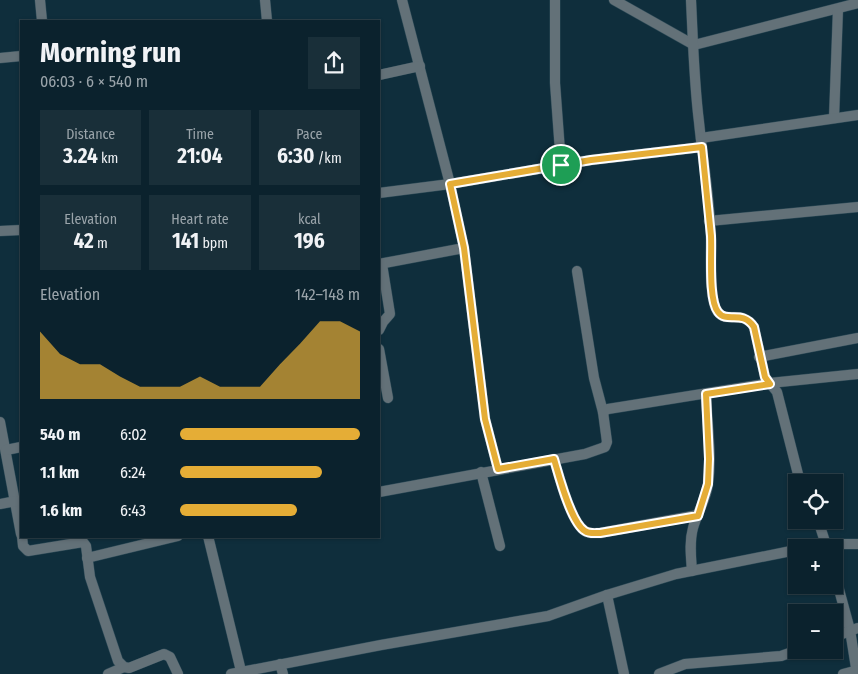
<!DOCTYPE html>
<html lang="en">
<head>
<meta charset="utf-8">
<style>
	:root { --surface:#0b222d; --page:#192f39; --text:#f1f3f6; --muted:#9aa4aa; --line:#2b3f49; --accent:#e5ad36 }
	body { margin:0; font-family:"Fira Sans Condensed",sans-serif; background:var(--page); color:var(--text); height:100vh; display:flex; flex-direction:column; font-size:19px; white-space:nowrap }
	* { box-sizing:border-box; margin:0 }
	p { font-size:16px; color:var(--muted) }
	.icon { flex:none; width:28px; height:28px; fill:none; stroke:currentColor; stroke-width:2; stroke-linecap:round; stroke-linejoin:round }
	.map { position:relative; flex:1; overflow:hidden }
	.drawer { position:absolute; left:20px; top:20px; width:360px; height:518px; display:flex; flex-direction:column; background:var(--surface); border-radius:0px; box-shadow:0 1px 4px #0004,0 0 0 1px var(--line) }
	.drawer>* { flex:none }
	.tools { position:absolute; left:788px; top:474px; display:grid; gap:10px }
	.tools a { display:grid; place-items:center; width:55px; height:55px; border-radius:0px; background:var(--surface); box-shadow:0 1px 4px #0004,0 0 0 1px var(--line); font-size:25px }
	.pin { position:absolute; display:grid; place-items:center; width:42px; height:42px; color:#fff; margin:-21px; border:2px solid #fff; border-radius:50%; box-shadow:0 1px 5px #0007 }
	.round { display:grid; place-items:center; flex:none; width:52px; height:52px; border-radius:0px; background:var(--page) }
	.summary { display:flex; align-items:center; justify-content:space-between; height:85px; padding:0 20px }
	h1 { font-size:28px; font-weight:700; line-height:38px }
	.metrics { display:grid; grid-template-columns:repeat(3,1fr); gap:8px; height:85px; padding:5px 20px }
	.metrics div { display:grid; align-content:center; border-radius:0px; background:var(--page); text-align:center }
	.metrics b { font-size:21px; font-weight:700 }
	.metrics small { font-size:14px; font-weight:400 }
	.metrics p { font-size:14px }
	.chart { height:140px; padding:10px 20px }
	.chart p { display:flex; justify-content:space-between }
	.chart svg { width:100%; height:90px; margin-top:5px; fill:var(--accent); opacity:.7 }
	ul { padding:0 20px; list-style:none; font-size:16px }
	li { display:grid; grid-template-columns:80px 60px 1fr; align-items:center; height:38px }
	li i { height:12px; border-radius:6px; background:var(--accent) }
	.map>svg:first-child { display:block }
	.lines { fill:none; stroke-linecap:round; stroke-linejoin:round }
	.minor-casing { stroke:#2d4a57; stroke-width:11 }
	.minor { stroke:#637178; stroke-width:10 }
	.route-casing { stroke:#fff; stroke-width:10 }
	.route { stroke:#e5ad36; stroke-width:6 }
</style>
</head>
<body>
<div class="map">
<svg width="858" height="674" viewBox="0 0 858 674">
	<rect width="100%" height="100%" fill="#0f2e3c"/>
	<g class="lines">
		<defs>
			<g id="minor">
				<path d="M40 0 42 21"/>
				<path d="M265 0 267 21"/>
				<path d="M402 0 450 184 464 248 485 419 498 469"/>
				<path d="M555 0V83L561 165"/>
				<path d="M614 0 694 45 858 3"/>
				<path d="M691 0C693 41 694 82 699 122 703 162 710 201 711 240 711 255 709 302 718 312 727 324 742 309 754 327L765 377 777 392 800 482"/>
				<path d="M0 58 21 56"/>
				<path d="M379 75 420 66"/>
				<path d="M834 118 838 9"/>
				<path d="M701 138 858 115"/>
				<path d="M379 193 450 184 591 160 702 147"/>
				<path d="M709 221 858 207"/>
				<path d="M0 231 21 230"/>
				<path d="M379 264 464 248"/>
				<path d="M577 271 594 378 603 412"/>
				<path d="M379 330 383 322 390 314 382 264"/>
				<path d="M379 349 388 398"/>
				<path d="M759 357 858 338"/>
				<path d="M0 422 21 534"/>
				<path d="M6 450 21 447"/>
				<path d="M554 459C559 476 571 523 585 531 589 534 595 533 600 533L698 515"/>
				<path d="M481 472 500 546"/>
				<path d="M379 492 585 454 605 447 607 442 603 412 608 409 770 383 858 374"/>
				<path d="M0 504 16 501"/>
				<path d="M818 520 827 548"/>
				<path d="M22 536 23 546 28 551 83 542 86 546 90 577 118 661 124 667 129 668 164 654 170 657 178 674"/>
				<path d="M208 536 241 671"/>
				<path d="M809 548 826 544H858"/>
				<path d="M87 558 178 536"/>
				<path d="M692 571C691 557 689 542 693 528 697 513 706 500 708 484 712 455 707 424 706 395"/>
				<path d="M834 571 850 630 857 674"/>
				<path d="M607 595 624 674"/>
				<path d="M834 637 858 628"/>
				<path d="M280 664 283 674"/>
				<path d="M108 674 124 667"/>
				<path d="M231 674 381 645 548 616 607 595 676 574 796 550"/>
				<path d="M659 674 685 664 781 656 798 650"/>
				<path d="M843 674 858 670"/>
			</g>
		</defs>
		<!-- minor casing -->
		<use href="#minor" class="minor-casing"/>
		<!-- minor -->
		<use href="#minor" class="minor"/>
	</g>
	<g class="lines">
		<defs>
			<path id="route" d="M702 147C705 177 708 206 711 236 712 253 708 299 718 312 727 324 742 309 754 327L765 377 770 384 706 394 709 459 708 484 698 516 600 533C595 533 589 534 585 531 571 523 559 476 554 459L498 469 485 419 464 248 450 184 591 160Z"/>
		</defs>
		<!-- route casing -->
		<use href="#route" class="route-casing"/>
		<!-- route -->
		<use href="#route" class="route"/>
	</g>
</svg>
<div class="tools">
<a><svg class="icon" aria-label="locate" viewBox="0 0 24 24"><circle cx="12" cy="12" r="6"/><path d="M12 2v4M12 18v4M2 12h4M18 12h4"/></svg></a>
<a>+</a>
<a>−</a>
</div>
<div class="pin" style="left:561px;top:165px;background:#1e9e55"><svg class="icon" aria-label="arrive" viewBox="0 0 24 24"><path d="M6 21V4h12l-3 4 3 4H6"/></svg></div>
<section class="drawer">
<div class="summary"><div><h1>Morning run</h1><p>06:03 · 6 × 540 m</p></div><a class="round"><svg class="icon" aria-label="share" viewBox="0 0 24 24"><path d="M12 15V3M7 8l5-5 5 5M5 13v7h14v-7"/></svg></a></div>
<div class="metrics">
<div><p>Distance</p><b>3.24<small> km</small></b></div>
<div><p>Time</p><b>21:04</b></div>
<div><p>Pace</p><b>6:30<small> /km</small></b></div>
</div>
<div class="metrics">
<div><p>Elevation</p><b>42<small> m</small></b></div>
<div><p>Heart rate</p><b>141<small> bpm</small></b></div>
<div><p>kcal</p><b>196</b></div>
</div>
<div class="chart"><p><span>Elevation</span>142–148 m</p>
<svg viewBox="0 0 160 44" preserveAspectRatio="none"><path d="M0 44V11L10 22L20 27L30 27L40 33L50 38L60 38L70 38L80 33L90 38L100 38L110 38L120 27L130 17L140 6L150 6L160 11V44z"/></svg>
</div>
<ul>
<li><b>540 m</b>6:02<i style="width:100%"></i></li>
<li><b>1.1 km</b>6:24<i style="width:79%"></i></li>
<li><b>1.6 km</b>6:43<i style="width:65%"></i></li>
</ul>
</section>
</div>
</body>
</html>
